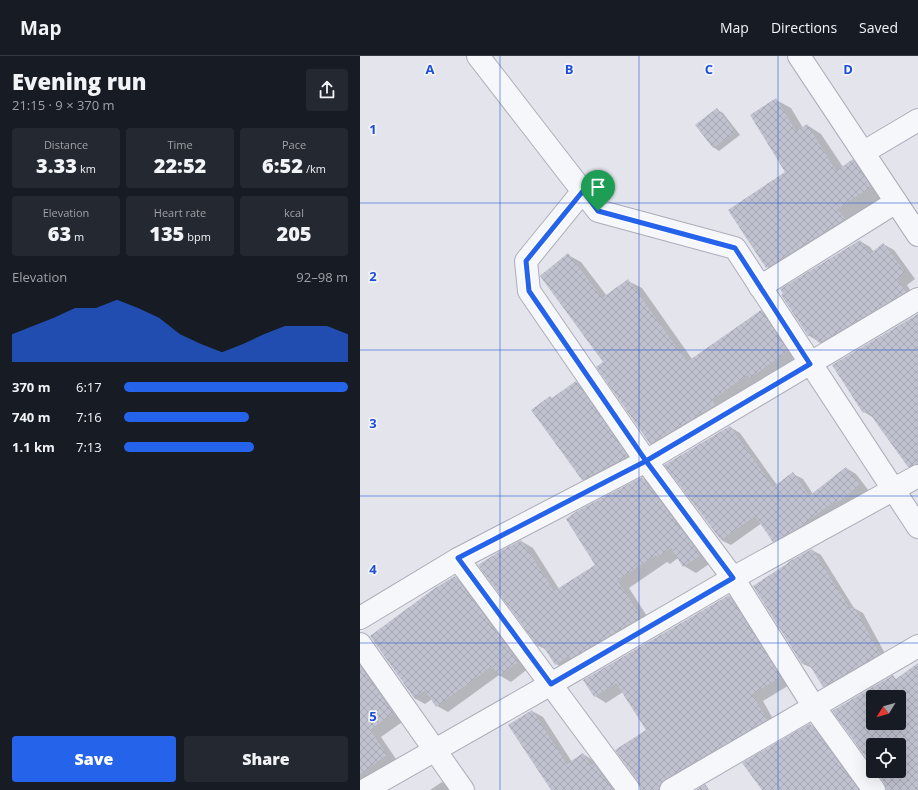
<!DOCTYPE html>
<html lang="en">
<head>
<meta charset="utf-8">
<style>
	:root { --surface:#171b24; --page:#242831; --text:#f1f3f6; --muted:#9ea1a6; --line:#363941; --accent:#2563eb }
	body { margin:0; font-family:"Open Sans",sans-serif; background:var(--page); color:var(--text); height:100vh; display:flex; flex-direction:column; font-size:15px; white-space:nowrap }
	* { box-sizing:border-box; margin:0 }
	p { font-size:13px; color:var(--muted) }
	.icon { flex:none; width:22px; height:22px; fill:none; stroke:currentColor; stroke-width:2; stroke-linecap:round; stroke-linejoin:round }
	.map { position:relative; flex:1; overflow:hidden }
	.drawer { display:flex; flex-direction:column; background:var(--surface); width:360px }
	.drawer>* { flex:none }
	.needle { width:26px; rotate:233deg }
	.controls { position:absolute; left:506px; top:634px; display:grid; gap:8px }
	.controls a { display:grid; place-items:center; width:40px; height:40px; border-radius:4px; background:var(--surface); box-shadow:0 4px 16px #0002; font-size:20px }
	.pin { position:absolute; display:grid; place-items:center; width:34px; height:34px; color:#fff; margin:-41px -17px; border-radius:50% 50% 50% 0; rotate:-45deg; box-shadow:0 0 4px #0007 }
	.pin .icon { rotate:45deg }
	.round { display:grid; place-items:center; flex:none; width:42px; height:42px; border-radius:4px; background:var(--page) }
	.summary { display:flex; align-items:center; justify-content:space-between; height:68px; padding:0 12px }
	h1 { font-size:22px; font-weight:800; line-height:30px }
	.stats { display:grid; grid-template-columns:repeat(3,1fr); gap:6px; height:68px; padding:4px 12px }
	.stats div { display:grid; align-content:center; border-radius:4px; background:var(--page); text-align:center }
	.stats b { font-size:20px; font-weight:800 }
	.stats small { font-size:11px; font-weight:400 }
	.stats p { font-size:11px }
	.chart { height:112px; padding:8px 12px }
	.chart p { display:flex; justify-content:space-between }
	.chart svg { width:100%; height:72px; margin-top:4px; fill:var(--accent); opacity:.7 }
	.button { display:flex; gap:8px; margin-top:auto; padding:8px 12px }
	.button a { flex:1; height:46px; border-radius:4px; background:var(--accent); color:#fff; font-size:16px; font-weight:800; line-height:46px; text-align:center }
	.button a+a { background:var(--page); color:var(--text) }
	ul { padding:0 12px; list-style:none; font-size:13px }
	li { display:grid; grid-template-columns:64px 48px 1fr; align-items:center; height:30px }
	li i { height:10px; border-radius:5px; background:var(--accent) }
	header { display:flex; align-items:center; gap:24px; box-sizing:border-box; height:56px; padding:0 20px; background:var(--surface); border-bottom:1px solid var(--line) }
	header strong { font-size:19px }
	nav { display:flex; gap:22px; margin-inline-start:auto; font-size:14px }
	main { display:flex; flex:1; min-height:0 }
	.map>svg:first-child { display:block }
	.shadow { fill:#0003 }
	.building { fill:url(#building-cross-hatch); fill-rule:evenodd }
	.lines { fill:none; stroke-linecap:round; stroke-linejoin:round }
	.street-casing { stroke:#acadba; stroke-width:24 }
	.street { stroke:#f6f7fa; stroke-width:22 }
	.route-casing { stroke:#fff; stroke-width:8 }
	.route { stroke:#2563eb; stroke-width:5 }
	.grid { fill:none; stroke:#1d4ed8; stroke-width:1; stroke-opacity:0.55 }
	.grid-label { font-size:13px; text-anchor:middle; font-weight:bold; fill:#1d4ed8; stroke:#f3f4f9; stroke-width:3.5; stroke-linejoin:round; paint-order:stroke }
</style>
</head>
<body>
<header>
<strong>Map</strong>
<nav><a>Map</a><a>Directions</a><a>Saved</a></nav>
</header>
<main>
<section class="drawer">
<div class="summary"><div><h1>Evening run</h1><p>21:15 · 9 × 370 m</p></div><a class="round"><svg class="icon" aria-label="share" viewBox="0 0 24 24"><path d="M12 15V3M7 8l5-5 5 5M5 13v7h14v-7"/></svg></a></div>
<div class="stats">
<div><p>Distance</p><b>3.33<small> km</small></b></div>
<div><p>Time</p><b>22:52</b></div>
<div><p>Pace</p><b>6:52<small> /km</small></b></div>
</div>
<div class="stats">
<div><p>Elevation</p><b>63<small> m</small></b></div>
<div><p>Heart rate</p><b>135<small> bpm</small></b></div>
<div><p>kcal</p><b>205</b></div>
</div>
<div class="chart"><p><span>Elevation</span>92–98 m</p>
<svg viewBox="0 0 160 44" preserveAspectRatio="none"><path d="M0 44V27L10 22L20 17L30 11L40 11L50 6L60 11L70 17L80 27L90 33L100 38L110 33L120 27L130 22L140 22L150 22L160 27V44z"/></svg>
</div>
<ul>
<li><b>370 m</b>6:17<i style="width:100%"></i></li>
<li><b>740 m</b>7:16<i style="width:56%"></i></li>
<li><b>1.1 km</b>7:13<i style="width:58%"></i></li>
</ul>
<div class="button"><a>Save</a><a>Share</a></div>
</section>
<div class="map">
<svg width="558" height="734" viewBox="0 0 558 734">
	<defs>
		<pattern id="building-cross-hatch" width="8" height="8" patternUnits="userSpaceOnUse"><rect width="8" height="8" fill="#c0c2cf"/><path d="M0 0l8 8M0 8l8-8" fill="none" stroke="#a5a7b3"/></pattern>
	</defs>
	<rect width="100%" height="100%" fill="#e3e4ec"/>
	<!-- shadow -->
	<g class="shadow">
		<path d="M416 44 431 52 443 72 447 69 461 78 483 111 493 105 508 113 525 140 492 162 422 220 407 211 369 154 427 116Z"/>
		<path d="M357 54 363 57 380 79 359 95 353 91Z"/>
		<path d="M500 185 510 191 514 196 523 188 534 194 555 223 547 229 555 242 470 293 448 279Z"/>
		<path d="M208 199 221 206 247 240 268 225 282 232 332 303 401 255 414 263 440 303 304 395 290 388 244 306 181 219Z"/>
		<path d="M558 259V416L549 411 514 362 504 356Z"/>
		<path d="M216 326 227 333 278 407 234 430 223 424 193 343Z"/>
		<path d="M370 371 380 377 417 429 433 418 443 423 453 438 486 412 496 418 509 435 424 491 414 485 402 467 371 489 361 484Z"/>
		<path d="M282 422 295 429 352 506 336 517 324 510 318 502 310 508 307 506 269 532 292 568 208 615 196 608 188 595 179 590 161 485 173 492 199 533 237 509Z"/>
		<path d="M452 494 461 499 494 552 503 557 528 603 472 636 463 630 452 612 443 608Z"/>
		<path d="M95 521 106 527 169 612 151 626 139 619 88 656 77 650 72 643 65 648 54 642Z"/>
		<path d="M369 540 380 546 431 628 403 645 417 670 311 734H282L288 675 263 636 246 647 235 640Z"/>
		<path d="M0 598 45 664 21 681 38 706 0 734Z"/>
		<path d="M172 655 183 661 212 706 223 698 234 705 259 734H191Z"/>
		<path d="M450 668 461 675 504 734H404Z"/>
		<path d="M82 726 94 733V734H70Z"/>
	</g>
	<!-- building -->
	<g class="building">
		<path d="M416 42 436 75 447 68 476 115 493 103 511 131 477 153 485 163 406 212 368 154 425 116 390 59Z"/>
		<path d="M357 52 375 76 353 92 335 69Z"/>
		<path d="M500 184 510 198 523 187 545 216 537 223 546 236 459 287 452 277 448 280 421 239 423 238 420 233Z"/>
		<path d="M208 197 242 242 268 223 327 306 401 254 428 295 390 322 387 319 352 344 355 349 290 388 236 311 243 306 180 220Z"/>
		<path d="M558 258V408L548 411 507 354 503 357 472 309Z"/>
		<path d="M216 325 268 400 222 424 171 354 190 340 192 342Z"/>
		<path d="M370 370 413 431 433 416 449 440 486 411 500 429 477 447 475 445 438 472 413 486 395 460 361 484 304 409Z"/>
		<path d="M282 421 340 499 323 511 311 492 297 501 296 499 257 524 281 561 210 603 208 600 195 609 182 588 178 591 118 509 137 497 161 484 194 535 235 509 206 463 217 455Z"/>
		<path d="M452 493 490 553 494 551 520 598 463 631 447 605 442 608 393 530 428 507V506Z"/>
		<path d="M95 520 158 606 139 620 132 610 76 651 65 634 54 642 10 580 75 532Z"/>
		<path d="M369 539 421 621 392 638 407 664 305 723 300 728 299 734H281L279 727 255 694 286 674 256 627 234 641 223 624Z"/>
		<path d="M558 607V734H526L524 727 516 715H539V689H513V711L472 655 533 619 536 623ZM513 641H539V667H513Z"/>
		<path d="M0 610 33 657 10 674 27 699 0 718Z"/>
		<path d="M172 654 207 708 223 697 231 709 234 708 253 734H191L148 669Z"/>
		<path d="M450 667 499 734H402L382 707Z"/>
		<path d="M345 728 349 734H336Z"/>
	</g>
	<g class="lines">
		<defs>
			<g id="street">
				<path d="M118 0 238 155 375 192 558 471"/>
				<path d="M439 0 558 179"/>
				<path d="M504 96 558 64"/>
				<path d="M223 135 166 205 169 235 286 405 373 522 454 651 514 734"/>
				<path d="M400 231 536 146"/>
				<path d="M98 503 269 734"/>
				<path d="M0 562 98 503 286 405 558 243"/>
				<path d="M0 588 103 734"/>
				<path d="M5 734 191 628 373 522 558 420"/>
				<path d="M311 734 558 590"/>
			</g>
		</defs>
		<!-- street casing -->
		<use href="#street" class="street-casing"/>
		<!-- street -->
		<use href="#street" class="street"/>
	</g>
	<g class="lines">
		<defs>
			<path id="route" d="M238 155 223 135 166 205 169 235 286 405 98 502 191 628 373 522 286 405 450 308 375 192 238 155"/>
		</defs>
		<!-- route casing -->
		<use href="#route" class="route-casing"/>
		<!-- route -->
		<use href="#route" class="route"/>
	</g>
	<!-- grid -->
	<path class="grid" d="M140 0V734M279 0V734M418 0V734M0 147H558M0 294H558M0 440H558M0 587H558"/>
	<g class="grid-label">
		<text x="70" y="18">A</text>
		<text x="209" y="18">B</text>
		<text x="349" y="18">C</text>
		<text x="488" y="18">D</text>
		<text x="13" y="78">1</text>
		<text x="13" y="225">2</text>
		<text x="13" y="372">3</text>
		<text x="13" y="518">4</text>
		<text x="13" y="665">5</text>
	</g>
</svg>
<div class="controls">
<a><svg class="needle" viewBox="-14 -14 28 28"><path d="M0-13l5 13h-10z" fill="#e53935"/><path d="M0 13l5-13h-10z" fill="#9ea1a6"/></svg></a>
<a><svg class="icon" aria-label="locate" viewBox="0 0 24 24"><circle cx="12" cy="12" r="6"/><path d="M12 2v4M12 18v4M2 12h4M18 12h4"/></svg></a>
</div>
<div class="pin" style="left:238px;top:155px;background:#1e9e55"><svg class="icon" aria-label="arrive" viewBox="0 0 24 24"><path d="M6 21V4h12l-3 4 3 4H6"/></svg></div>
</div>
</main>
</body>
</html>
